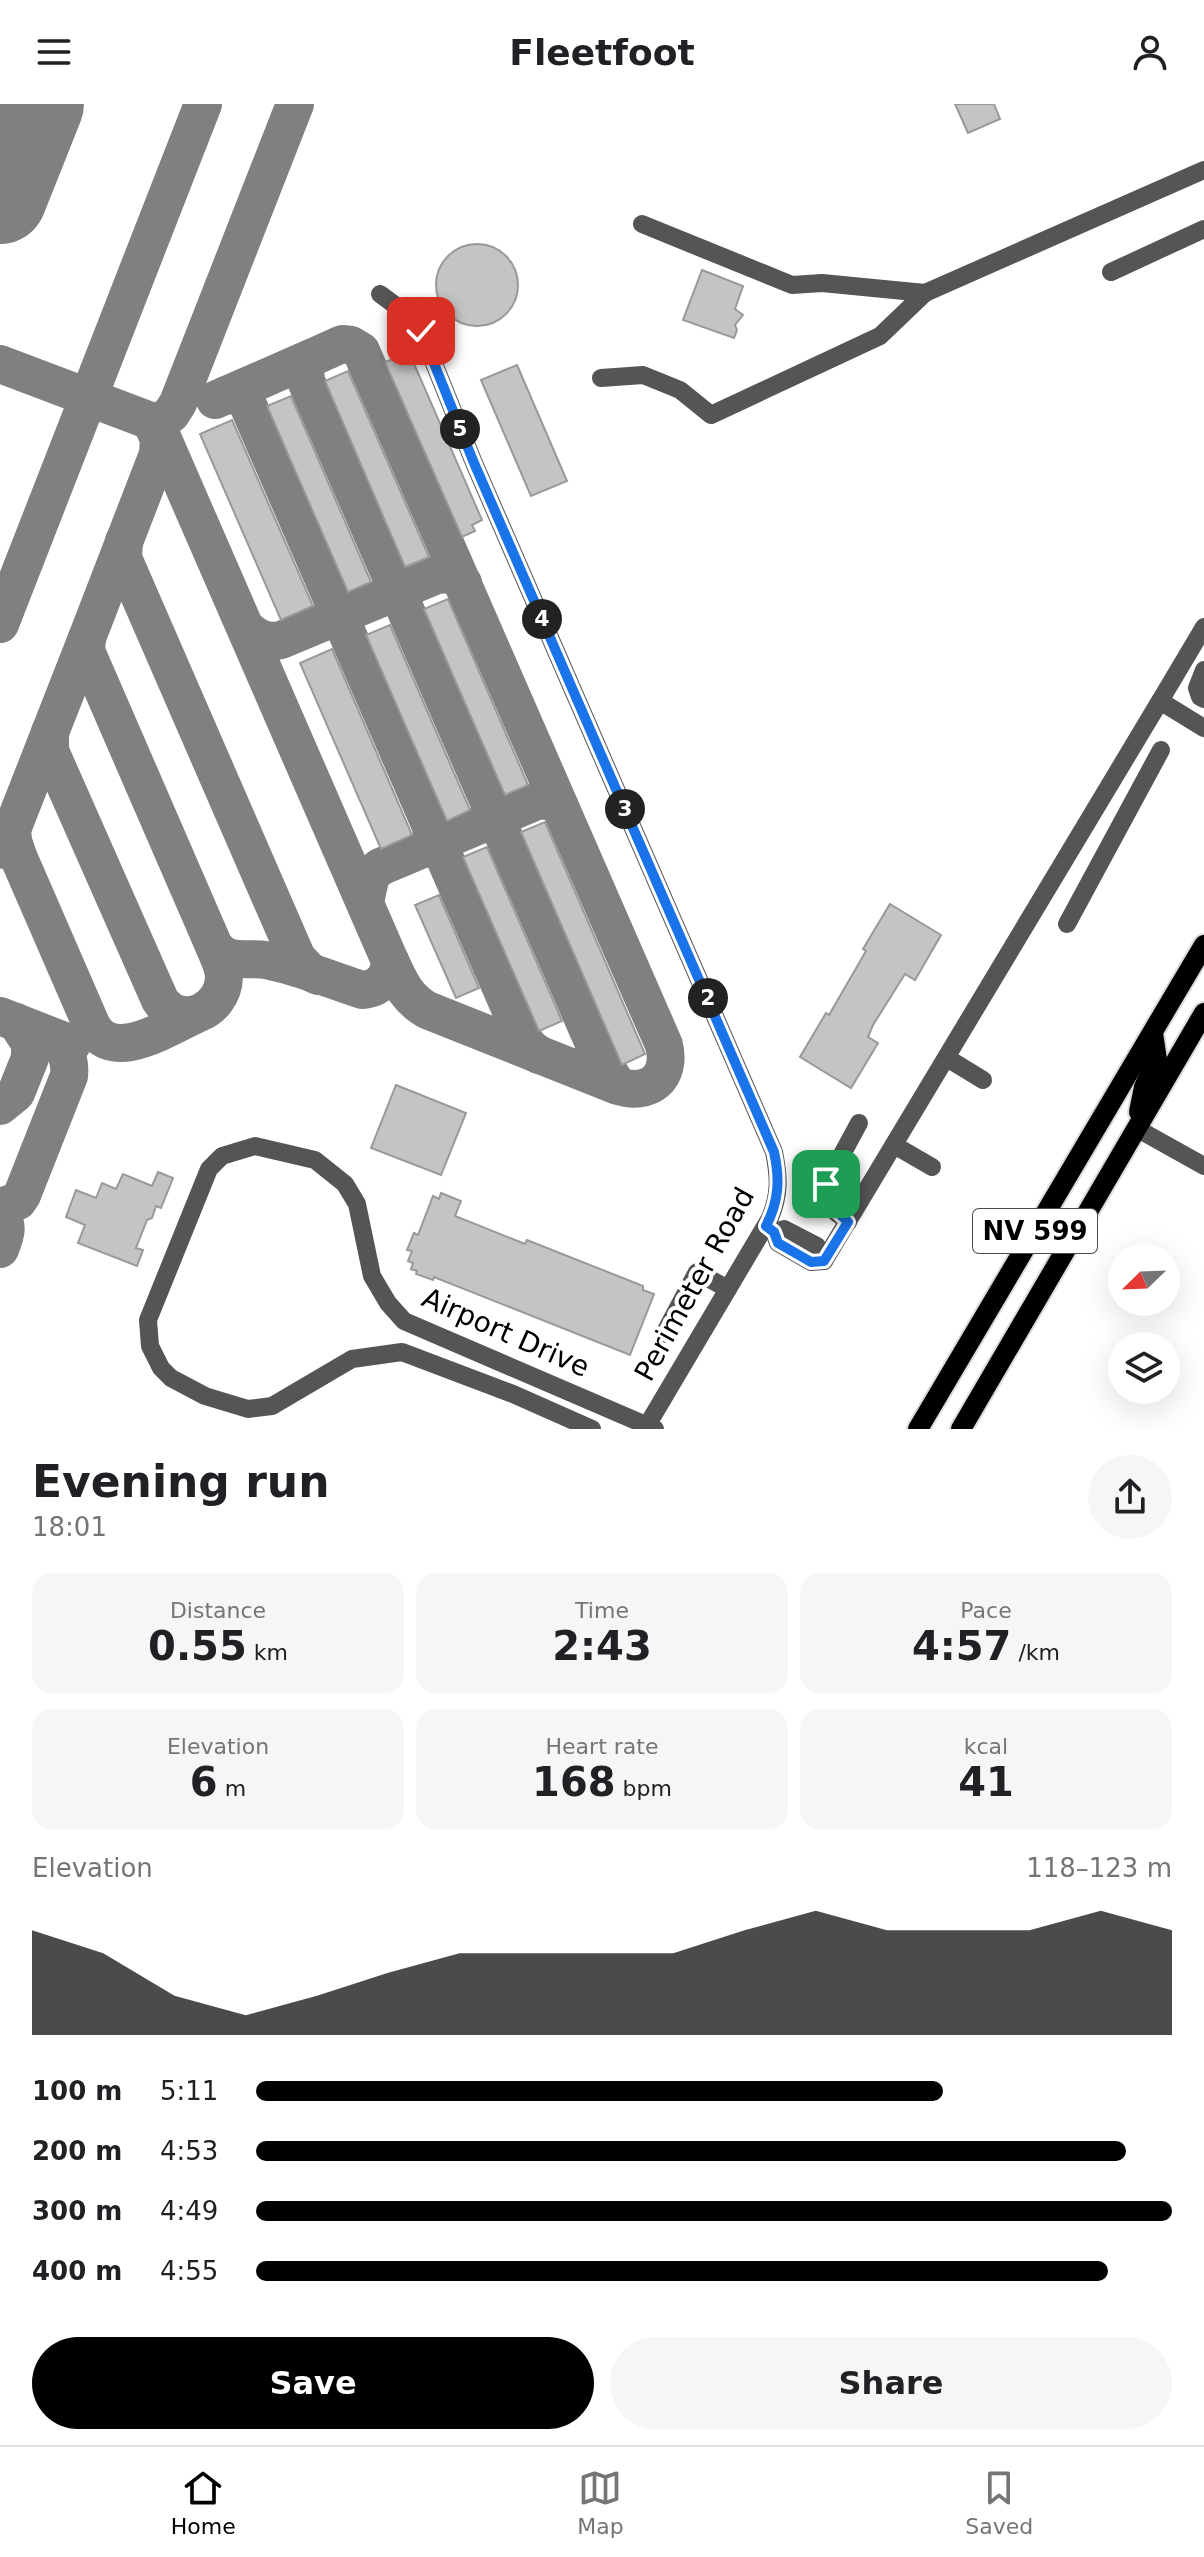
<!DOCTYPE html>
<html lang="en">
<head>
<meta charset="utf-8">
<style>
	:root { --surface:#fff; --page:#f6f6f6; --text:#202124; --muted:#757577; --line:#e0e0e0; --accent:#000 }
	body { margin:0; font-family:"DejaVu Sans",sans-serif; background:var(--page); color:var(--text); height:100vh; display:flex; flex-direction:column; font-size:30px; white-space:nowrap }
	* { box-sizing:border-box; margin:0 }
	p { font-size:26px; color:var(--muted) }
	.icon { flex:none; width:44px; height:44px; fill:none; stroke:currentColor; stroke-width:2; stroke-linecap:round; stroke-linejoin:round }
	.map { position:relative; height:1325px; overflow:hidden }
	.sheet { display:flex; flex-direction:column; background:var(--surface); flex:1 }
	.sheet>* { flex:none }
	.needle { width:52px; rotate:247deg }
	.controls { position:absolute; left:1108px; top:1140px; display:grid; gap:16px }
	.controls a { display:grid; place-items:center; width:72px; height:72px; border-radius:50%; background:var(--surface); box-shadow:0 8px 32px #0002; font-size:40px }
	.pin { position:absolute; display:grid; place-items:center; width:68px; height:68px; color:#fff; margin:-34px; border-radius:16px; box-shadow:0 4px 12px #0006 }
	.km { position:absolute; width:40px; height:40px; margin:-20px; border-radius:50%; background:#222; color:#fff; font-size:22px; line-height:40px; text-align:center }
	.round { display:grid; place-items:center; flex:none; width:84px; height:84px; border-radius:42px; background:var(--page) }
	.head { display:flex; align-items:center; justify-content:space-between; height:136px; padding:0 32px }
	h1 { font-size:44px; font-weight:700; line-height:60px }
	.figures { display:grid; grid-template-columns:repeat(3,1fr); gap:12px; height:136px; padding:8px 32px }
	.figures div { display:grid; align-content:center; border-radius:20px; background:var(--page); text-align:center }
	.figures b { font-size:40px; font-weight:700 }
	.figures small { font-size:22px; font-weight:400 }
	.figures p { font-size:22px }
	.chart { height:224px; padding:16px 32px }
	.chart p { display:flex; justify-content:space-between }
	.chart svg { width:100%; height:144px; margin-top:8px; fill:var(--accent); opacity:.7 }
	.button { display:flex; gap:16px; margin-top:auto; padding:16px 32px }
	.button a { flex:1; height:92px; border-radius:48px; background:var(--accent); color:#fff; font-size:32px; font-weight:700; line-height:92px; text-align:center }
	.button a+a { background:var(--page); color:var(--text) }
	ul { padding:0 32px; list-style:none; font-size:26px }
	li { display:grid; grid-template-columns:128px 96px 1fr; align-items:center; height:60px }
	li i { height:20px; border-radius:10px; background:var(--accent) }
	header { display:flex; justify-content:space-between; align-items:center; height:104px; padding:0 32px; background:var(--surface); font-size:36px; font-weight:700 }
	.dock { display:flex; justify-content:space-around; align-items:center; height:112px; border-top:2px solid var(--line); background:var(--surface); font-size:22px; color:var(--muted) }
	.dock a { display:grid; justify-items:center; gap:4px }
	.dock .active { color:var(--accent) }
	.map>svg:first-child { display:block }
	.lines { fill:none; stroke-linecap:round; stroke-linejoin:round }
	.taxiway { stroke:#808080; stroke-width:38 }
	.runway { stroke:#808080; stroke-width:94 }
	.building { fill:#c4c4c4; stroke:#999; stroke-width:2 }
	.major-casing { stroke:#dbdbdb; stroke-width:24 }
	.minor { stroke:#555; stroke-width:18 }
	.major { stroke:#000; stroke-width:20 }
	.route-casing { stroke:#fff; stroke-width:16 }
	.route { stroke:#1a73e8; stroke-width:10 }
	.labels { text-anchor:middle; stroke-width:8; stroke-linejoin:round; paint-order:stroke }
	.shield { fill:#fff; stroke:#4c4c4c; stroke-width:2 }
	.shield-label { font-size:26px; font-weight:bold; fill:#000 }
	.street-label { font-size:28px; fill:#000; stroke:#fff }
</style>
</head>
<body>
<header><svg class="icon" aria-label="menu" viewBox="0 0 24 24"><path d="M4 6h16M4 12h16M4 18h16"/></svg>Fleetfoot<svg class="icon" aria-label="person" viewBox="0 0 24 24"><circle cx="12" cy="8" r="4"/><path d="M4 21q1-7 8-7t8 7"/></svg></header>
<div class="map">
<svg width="1204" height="1325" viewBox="0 0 1204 1325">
	<rect width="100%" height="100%" fill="#fff"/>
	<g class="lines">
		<!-- taxiway -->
		<g class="taxiway">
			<path d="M0 260 148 316 159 326 390 857C400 878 406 894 427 906L618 982C649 992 672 974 664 941L361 247 351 241 342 240 311 254 305 263 306 277 601 956 618 982"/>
			<path d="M226 291 240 292 248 301 522 932 528 942 539 951"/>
			<path d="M215 296 311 254"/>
			<path d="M160 318 171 310 178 299 295 0"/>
			<path d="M153 322 159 335 158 350 87 534 86 547 214 842C228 861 246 853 266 856 298 862 331 876 362 886 379 885 389 874 390 857"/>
			<path d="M124 437 123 454 297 854 310 868 318 872"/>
			<path d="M0 520 203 0"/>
			<path d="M247 525C257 535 268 539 281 536L437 471 453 470 463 479"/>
			<path d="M50 628V647L160 896C180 926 223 908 224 873 224 863 218 852 214 842"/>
			<path d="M12 725 13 737 18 752 91 920C111 962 168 923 197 910"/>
			<path d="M4 746 87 534"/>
			<path d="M365 798 371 771 380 763 537 697 550 696 560 703"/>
			<path d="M0 912 72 940"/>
			<path d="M0 1002 16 989 30 954V939L16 918"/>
			<path d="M0 1103 18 1097 22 1091 69 972C71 953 64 943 50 932"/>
			<path d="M0 1108C9 1122 6 1130 0 1145"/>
		</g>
		<!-- runway -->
		<path class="runway" d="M0 93 37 0"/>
	</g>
	<!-- building -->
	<g class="building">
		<path d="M955 0H994L1000 15 968 29Z"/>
		<circle cx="477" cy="181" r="41"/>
		<path d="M702 166 743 182 735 205 743 211 735 221 737 226 734 234 683 216Z"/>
		<path d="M398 253 401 260 412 255 482 416 472 421 475 427 462 433 385 258Z"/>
		<path d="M517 261 567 377 531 392 481 276Z"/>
		<path d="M348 267 429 453 405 463 325 277Z"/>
		<path d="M291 292 371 478 348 488 267 302Z"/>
		<path d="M232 316 313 502 281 516 200 330Z"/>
		<path d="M448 495 528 681 505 691 424 505Z"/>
		<path d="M390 521 470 706 447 717 366 531Z"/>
		<path d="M332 545 412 731 381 745 300 559Z"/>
		<path d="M545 718 645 950 622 961 521 728Z"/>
		<path d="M487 743 562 917 539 927 463 753Z"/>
		<path d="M439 791 479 884 456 894 415 801Z"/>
		<path d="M890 800 941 831 915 876 905 870 873 921 868 933 878 939 851 984 800 953 826 909 829 911 866 847 863 845Z"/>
		<path d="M396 981 466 1009 441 1071 371 1044Z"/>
		<path d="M158 1068 173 1074 161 1104 156 1102 152 1114 147 1116 136 1144 143 1146 137 1162 78 1139 85 1121 66 1113 76 1086 96 1094 102 1079 116 1085 123 1070 152 1082Z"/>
		<path d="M441 1089 461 1097 455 1112 525 1140 527 1136 643 1182V1186L654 1190 630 1251 434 1173 433 1176 416 1170 417 1167 411 1165 413 1159 408 1157 412 1147 407 1146 414 1129 418 1131 433 1092 439 1095Z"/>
	</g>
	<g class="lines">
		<defs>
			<g id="major">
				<path d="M1139 1008 1144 983 1157 956 1153 929"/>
				<path d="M918 1325 1204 841"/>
				<path d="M961 1325 1204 909"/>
			</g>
		</defs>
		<!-- major casing -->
		<use href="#major" class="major-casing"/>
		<!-- minor -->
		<g class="minor">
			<path d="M642 120 792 181 822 179 925 189 1204 66"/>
			<path d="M1111 168 1204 125"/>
			<path d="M380 190 407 210 421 227 474 359 774 1048C779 1073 780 1090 770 1114L645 1325"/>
			<path d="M601 274 643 271 680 286 711 311 880 232 925 189"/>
			<path d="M1204 523 1160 597 1204 624"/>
			<path d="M1204 566 1197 584 1200 593 1204 595"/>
			<path d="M1067 820 1161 646"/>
			<path d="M947 954 983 976"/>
			<path d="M1136 1024 1204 1062"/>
			<path d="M894 1041 932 1063"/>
			<path d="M848 1118 832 1105 822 1093 826 1080 859 1019"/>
			<path d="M766 1122 774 1128 778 1139 811 1158 824 1157"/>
			<path d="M774 1128 784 1125 817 1142 824 1157"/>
			<path d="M824 1157 1160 597"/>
			<path d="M664 1230 697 1168 728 1185"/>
			<path d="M592 1325 513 1290 402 1248 352 1255 272 1302 248 1305 205 1292 171 1274 161 1264 150 1242 148 1216 209 1065 222 1052 255 1042 315 1056 345 1080 357 1100 372 1172 388 1199 404 1217 655 1325"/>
		</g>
		<!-- major -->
		<use href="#major" class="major"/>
	</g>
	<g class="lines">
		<defs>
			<path id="route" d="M421 227 474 359 774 1048C780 1075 779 1097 766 1122L774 1128 778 1139 811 1158 824 1157 848 1118 822 1093 826 1080"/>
		</defs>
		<!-- route casing -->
		<use href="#route" class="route-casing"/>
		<!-- route -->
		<use href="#route" class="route"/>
	</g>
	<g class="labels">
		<!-- shield labels -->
		<rect class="shield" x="973" y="1105" width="124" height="44" rx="6"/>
		<g class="shield-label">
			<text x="1035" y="1136">NV 599</text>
		</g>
		<!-- street labels -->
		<g class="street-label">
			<text transform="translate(694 1180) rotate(-61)" y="10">Perimeter Road</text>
			<text transform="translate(506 1228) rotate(24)" y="10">Airport Drive</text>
		</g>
	</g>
</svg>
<div class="controls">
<a><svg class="needle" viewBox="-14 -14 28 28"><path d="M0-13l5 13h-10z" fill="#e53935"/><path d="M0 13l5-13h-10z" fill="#757577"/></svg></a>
<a><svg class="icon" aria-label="layers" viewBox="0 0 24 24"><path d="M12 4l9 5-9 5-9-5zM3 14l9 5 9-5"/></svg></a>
</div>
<div class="pin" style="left:826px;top:1080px;background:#1e9e55"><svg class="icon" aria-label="arrive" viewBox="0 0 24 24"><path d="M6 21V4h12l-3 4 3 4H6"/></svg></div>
<div class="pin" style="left:421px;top:227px;background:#d93025"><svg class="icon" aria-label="check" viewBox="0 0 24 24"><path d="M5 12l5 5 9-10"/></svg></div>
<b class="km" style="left:708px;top:894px">2</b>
<b class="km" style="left:625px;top:705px">3</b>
<b class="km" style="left:542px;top:515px">4</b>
<b class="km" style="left:460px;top:325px">5</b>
</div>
<section class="sheet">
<div class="head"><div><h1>Evening run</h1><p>18:01</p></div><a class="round"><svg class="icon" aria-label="share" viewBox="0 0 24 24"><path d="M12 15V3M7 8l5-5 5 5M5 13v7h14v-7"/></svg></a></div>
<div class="figures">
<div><p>Distance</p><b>0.55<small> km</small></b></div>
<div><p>Time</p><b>2:43</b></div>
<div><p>Pace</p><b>4:57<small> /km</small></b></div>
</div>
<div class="figures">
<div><p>Elevation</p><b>6<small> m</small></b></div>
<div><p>Heart rate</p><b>168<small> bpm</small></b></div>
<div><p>kcal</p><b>41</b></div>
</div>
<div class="chart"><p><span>Elevation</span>118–123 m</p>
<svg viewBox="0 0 160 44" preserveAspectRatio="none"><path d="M0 44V12L10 19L20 32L30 38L40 32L50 25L60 19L70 19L80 19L90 19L100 12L110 6L120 12L130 12L140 12L150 6L160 12V44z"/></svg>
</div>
<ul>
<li><b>100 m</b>5:11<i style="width:75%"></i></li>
<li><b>200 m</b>4:53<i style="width:95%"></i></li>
<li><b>300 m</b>4:49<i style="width:100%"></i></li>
<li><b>400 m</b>4:55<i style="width:93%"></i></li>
</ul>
<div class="button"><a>Save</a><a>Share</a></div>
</section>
<nav class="dock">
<a class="active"><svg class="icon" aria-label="home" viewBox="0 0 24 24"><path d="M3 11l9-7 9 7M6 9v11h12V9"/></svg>Home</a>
<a><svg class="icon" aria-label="map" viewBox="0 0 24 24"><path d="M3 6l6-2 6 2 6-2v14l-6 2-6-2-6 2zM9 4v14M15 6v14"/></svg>Map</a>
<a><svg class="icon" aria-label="saved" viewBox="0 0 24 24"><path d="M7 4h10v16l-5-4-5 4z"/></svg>Saved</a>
</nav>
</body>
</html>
